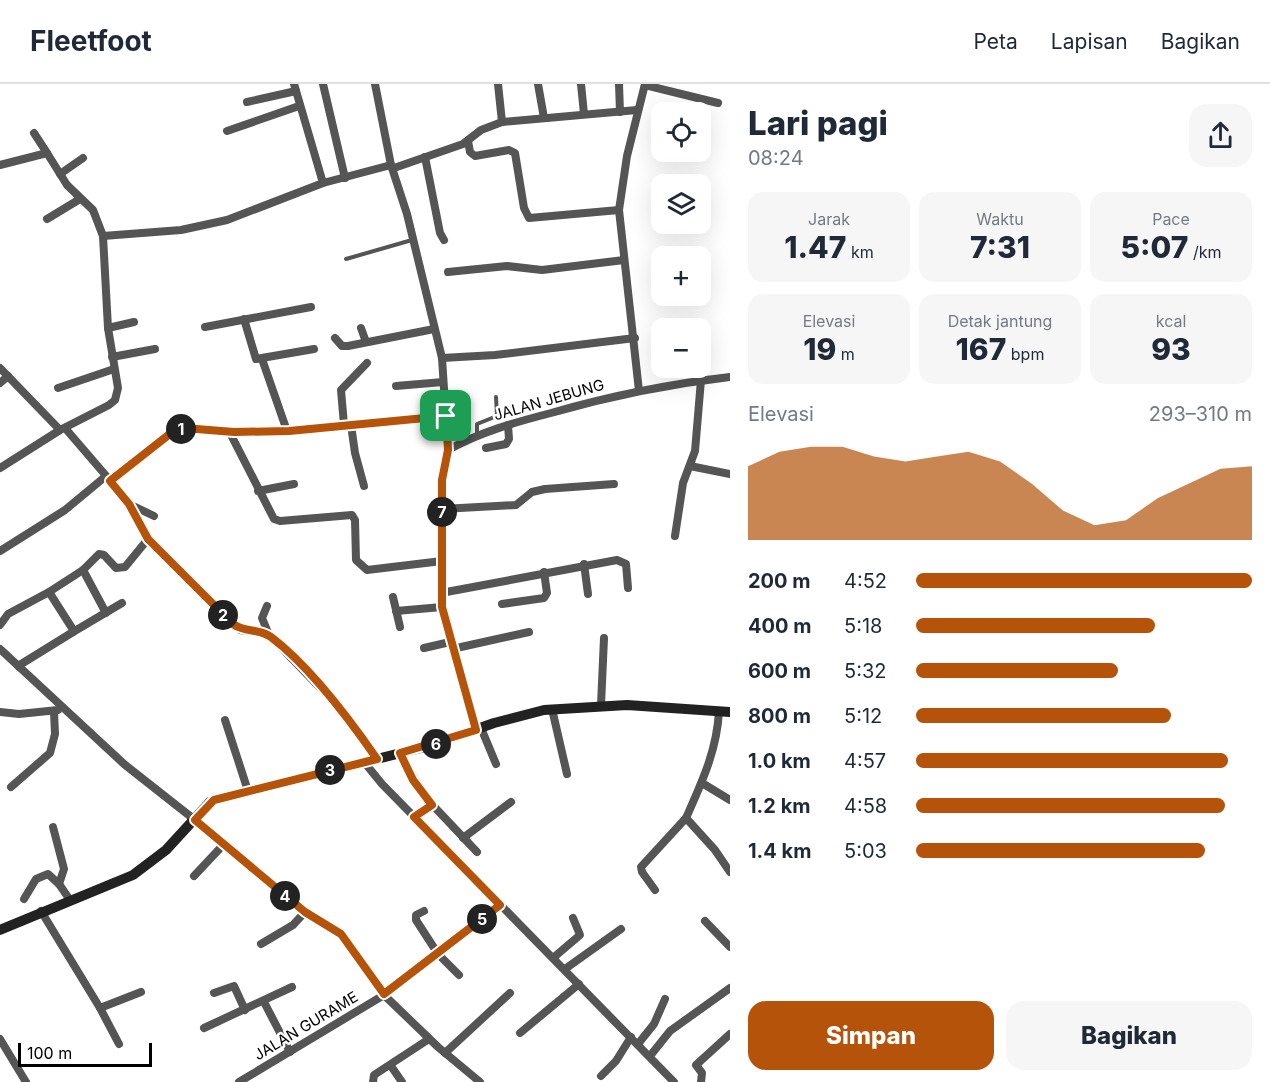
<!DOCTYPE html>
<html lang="id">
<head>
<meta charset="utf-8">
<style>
	:root { --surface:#fff; --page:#f6f6f7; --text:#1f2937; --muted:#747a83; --line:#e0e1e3; --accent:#b45309 }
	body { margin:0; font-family:Inter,sans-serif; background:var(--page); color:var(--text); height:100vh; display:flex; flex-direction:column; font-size:22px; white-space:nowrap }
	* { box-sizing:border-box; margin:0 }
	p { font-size:20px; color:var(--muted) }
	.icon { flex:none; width:33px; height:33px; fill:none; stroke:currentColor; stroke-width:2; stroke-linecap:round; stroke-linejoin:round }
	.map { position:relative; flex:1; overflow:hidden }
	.side { display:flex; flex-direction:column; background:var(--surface); width:540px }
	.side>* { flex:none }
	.fabs { position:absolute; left:651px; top:18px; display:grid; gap:12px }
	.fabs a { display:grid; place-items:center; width:60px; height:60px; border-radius:12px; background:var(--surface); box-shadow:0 6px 24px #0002; font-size:30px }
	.scale { position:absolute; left:18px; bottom:15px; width:134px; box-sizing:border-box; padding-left:6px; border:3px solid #000; border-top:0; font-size:16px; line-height:21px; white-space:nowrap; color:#000; -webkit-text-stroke:4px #fff; paint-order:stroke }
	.pin { position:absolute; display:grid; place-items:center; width:51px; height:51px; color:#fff; margin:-26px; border-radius:12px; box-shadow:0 3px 9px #0006 }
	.km { position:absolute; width:30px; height:30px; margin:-15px; border-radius:50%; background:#222; color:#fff; font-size:16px; line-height:30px; text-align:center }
	.round { display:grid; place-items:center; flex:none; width:63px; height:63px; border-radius:18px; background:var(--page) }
	.summary { display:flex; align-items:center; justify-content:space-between; height:102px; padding:0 18px }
	h1 { font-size:33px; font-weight:800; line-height:45px }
	.stats { display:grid; grid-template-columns:repeat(3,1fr); gap:9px; height:102px; padding:6px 18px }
	.stats div { display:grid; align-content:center; border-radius:15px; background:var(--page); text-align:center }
	.stats b { font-size:30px; font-weight:800 }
	.stats small { font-size:16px; font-weight:400 }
	.stats p { font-size:16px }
	.chart { height:168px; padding:12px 18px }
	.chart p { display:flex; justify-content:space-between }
	.chart svg { width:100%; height:108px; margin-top:6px; fill:var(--accent); opacity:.7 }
	.primary-button { display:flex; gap:12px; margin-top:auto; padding:12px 18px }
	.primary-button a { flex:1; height:69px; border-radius:18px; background:var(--accent); color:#fff; font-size:24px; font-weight:800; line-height:69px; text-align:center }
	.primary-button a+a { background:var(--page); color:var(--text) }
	ul { padding:0 18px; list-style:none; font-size:20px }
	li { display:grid; grid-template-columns:96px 72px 1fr; align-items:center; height:45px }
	li i { height:15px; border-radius:8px; background:var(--accent) }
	header { display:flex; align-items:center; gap:36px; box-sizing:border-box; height:84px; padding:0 30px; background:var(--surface); border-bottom:2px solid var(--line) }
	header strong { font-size:28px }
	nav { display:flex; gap:33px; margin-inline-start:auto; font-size:21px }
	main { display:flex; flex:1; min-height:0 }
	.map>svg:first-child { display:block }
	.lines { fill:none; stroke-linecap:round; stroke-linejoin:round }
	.lane { stroke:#555; stroke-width:4 }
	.street { stroke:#555; stroke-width:8 }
	.secondary { stroke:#222; stroke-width:10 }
	.route-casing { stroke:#fff; stroke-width:12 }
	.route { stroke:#b45309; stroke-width:8 }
	.labels { text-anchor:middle; stroke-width:5; stroke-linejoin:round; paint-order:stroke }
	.street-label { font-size:15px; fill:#000; stroke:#fff }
</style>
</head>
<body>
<header>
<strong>Fleetfoot</strong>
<nav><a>Peta</a><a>Lapisan</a><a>Bagikan</a></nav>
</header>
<main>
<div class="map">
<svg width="730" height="998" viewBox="0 0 730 998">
	<rect width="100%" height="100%" fill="#fff"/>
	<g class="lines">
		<!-- lane -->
		<g class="lane">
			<path d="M346 175 412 156"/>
			<path d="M477 351V340L497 332 496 313"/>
		</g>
		<!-- street -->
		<g class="street">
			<path d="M294 0 323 99"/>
			<path d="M323 0 345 94"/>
			<path d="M375 0 391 81 407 130 442 274 448 366"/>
			<path d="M498 0 502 38"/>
			<path d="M538 0 544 34"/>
			<path d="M581 0 584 30"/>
			<path d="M619 0 620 28"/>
			<path d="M645 1 718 19"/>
			<path d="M247 18 296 7"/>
			<path d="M227 47 299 22"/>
			<path d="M34 49 47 69"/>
			<path d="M468 57 470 68 475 72 509 66 515 69 524 124 529 134 619 126"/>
			<path d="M425 73 440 149 444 156"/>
			<path d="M0 81 47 69 67 101 93 126 103 152 108 244 118 304 115 316 109 321 60 346 0 384"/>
			<path d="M394 84 463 60 481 46 502 38 637 26"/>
			<path d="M60 90 83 74"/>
			<path d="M47 135 80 115"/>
			<path d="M103 152 181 146 227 136 323 99 391 81"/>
			<path d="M448 188 507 182 542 186 624 176"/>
			<path d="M244 235 256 275 314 265"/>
			<path d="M205 243 311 223"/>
			<path d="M108 244 134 238"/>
			<path d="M361 244 366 258"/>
			<path d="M335 254 342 262H348L434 245"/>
			<path d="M112 273 155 265"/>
			<path d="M442 274 495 271 635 254"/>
			<path d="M262 275 287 347"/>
			<path d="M0 284 60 346"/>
			<path d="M0 299 8 292"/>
			<path d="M396 302 443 298"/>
			<path d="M58 304 114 285"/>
			<path d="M639 307 619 126 627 72 645 0"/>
			<path d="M344 341 341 306 367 279"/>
			<path d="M351 341 355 369 364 402"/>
			<path d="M65 344 120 408 148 455 219 528 240 546 269 551"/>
			<path d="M229 347 274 435 280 437 352 431 355 436 356 476 367 486 442 477"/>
			<path d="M486 364 506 360 509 355 508 341"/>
			<path d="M690 382 730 390"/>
			<path d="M110 397 171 349 184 344 234 348 289 347 446 332"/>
			<path d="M258 407 294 400"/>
			<path d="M129 420 154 432"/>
			<path d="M442 425 516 421 532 408 545 405 614 400"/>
			<path d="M675 452 683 399 695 367 701 296"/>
			<path d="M0 467 65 426 106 392"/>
			<path d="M584 480 588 510"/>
			<path d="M83 486 106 529"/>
			<path d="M49 508 83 486 99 470 104 471 116 484 125 483 148 455"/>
			<path d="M441 509 617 476 626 480 628 504"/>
			<path d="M393 513 400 543"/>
			<path d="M502 520 544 514 547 509 544 488"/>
			<path d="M267 522 262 534 269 551 328 612 377 675"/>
			<path d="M396 527 442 523"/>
			<path d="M0 541 8 530 49 508 72 544 73 548 18 582"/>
			<path d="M73 548 122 519"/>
			<path d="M424 564 450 558"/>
			<path d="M0 565 124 680 195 736 305 828 341 850 384 911 438 963 480 998"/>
			<path d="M452 565 529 548"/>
			<path d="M601 621 604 554"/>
			<path d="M552 625 567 690"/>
			<path d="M719 627C717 666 702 698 686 734L715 766 730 788"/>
			<path d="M0 628 19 630 58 626"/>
			<path d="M225 636 248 707"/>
			<path d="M481 644 496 680"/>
			<path d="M476 646 442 523V396L448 366C480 348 516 338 551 329 610 312 669 300 730 293"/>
			<path d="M400 669 425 713 477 768"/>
			<path d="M364 678 382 700 674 998"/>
			<path d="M702 699 730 716"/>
			<path d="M11 703 50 669 55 650 54 628"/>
			<path d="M415 733 431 721"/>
			<path d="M53 743 64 785 59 800"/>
			<path d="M463 754 511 718"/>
			<path d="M194 792 224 760"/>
			<path d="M655 806 642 788 641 783 686 734"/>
			<path d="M24 815 36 795 48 790 59 800 70 816"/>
			<path d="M41 827 100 924 141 908"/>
			<path d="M424 827 416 831V836L438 870 459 891"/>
			<path d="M705 837 730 863"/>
			<path d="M261 860 293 841 305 828"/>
			<path d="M553 874 580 851 573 834"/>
			<path d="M565 885 621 845"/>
			<path d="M214 909 234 902 245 926"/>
			<path d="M264 918 290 968"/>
			<path d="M100 924 119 960"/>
			<path d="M204 944 292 903"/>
			<path d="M520 949 579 900"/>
			<path d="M0 955 26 998"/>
			<path d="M638 960 654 940 665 915"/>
			<path d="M445 969 510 909"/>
			<path d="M650 972 670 947 730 904"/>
			<path d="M391 982 402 998"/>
			<path d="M601 992 616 977 631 953"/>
			<path d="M239 998 384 911 500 821"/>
			<path d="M373 998 374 991 429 955"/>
			<path d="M701 998 702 989 696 981 730 950"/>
		</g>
		<!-- secondary -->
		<path class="secondary" d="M0 846 133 791 166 766 210 718 220 714 429 662 494 639 544 626 627 621 730 628"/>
	</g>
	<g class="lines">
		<defs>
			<path id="route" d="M446 332 448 366 442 396V523L476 646 400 669 413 696 432 721 414 733 500 821 384 910 341 850 305 828 195 736 214 716 377 675C350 636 308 581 271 553 259 544 245 549 233 540L148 455 129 420 110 397 171 349 184 344 234 348 289 347Z"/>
		</defs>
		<!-- route casing -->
		<use href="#route" class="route-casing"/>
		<!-- route -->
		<use href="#route" class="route"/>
	</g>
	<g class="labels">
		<!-- street labels -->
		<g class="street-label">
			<text transform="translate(549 316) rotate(-16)" y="5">JALAN JEBUNG</text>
			<text transform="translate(306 942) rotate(-31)" y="5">JALAN GURAME</text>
		</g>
	</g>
</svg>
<div class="fabs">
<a><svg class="icon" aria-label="locate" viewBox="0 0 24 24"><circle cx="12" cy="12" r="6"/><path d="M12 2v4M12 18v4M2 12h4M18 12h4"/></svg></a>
<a><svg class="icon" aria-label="layers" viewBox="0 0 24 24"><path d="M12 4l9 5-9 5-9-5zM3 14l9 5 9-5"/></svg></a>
<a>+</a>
<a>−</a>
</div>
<div class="scale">100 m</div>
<div class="pin" style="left:446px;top:332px;background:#1e9e55"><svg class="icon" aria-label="arrive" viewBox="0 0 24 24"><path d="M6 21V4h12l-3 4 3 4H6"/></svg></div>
<b class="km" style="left:181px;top:345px">1</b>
<b class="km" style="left:223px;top:531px">2</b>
<b class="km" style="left:330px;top:686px">3</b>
<b class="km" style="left:285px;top:812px">4</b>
<b class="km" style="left:482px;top:835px">5</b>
<b class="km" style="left:436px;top:660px">6</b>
<b class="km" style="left:442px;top:428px">7</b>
</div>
<section class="side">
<div class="summary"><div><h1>Lari pagi</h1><p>08:24</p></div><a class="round"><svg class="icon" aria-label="share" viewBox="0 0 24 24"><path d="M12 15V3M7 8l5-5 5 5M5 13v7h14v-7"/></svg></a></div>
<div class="stats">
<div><p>Jarak</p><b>1.47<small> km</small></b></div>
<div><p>Waktu</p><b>7:31</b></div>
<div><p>Pace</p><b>5:07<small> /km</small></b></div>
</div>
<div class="stats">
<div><p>Elevasi</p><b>19<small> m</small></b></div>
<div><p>Detak jantung</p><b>167<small> bpm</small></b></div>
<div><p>kcal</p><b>93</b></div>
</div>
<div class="chart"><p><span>Elevasi</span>293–310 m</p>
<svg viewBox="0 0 160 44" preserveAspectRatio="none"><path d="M0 44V14L10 8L20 6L30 6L40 10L50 12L60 10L70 8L80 12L90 21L100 32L110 38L120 36L130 27L140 21L150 15L160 14V44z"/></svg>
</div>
<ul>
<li><b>200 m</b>4:52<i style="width:100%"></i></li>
<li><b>400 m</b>5:18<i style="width:71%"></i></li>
<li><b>600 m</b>5:32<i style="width:60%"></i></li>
<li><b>800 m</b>5:12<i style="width:76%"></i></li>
<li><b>1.0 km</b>4:57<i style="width:93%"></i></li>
<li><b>1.2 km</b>4:58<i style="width:92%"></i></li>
<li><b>1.4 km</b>5:03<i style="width:86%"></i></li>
</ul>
<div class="primary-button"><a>Simpan</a><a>Bagikan</a></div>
</section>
</main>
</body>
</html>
